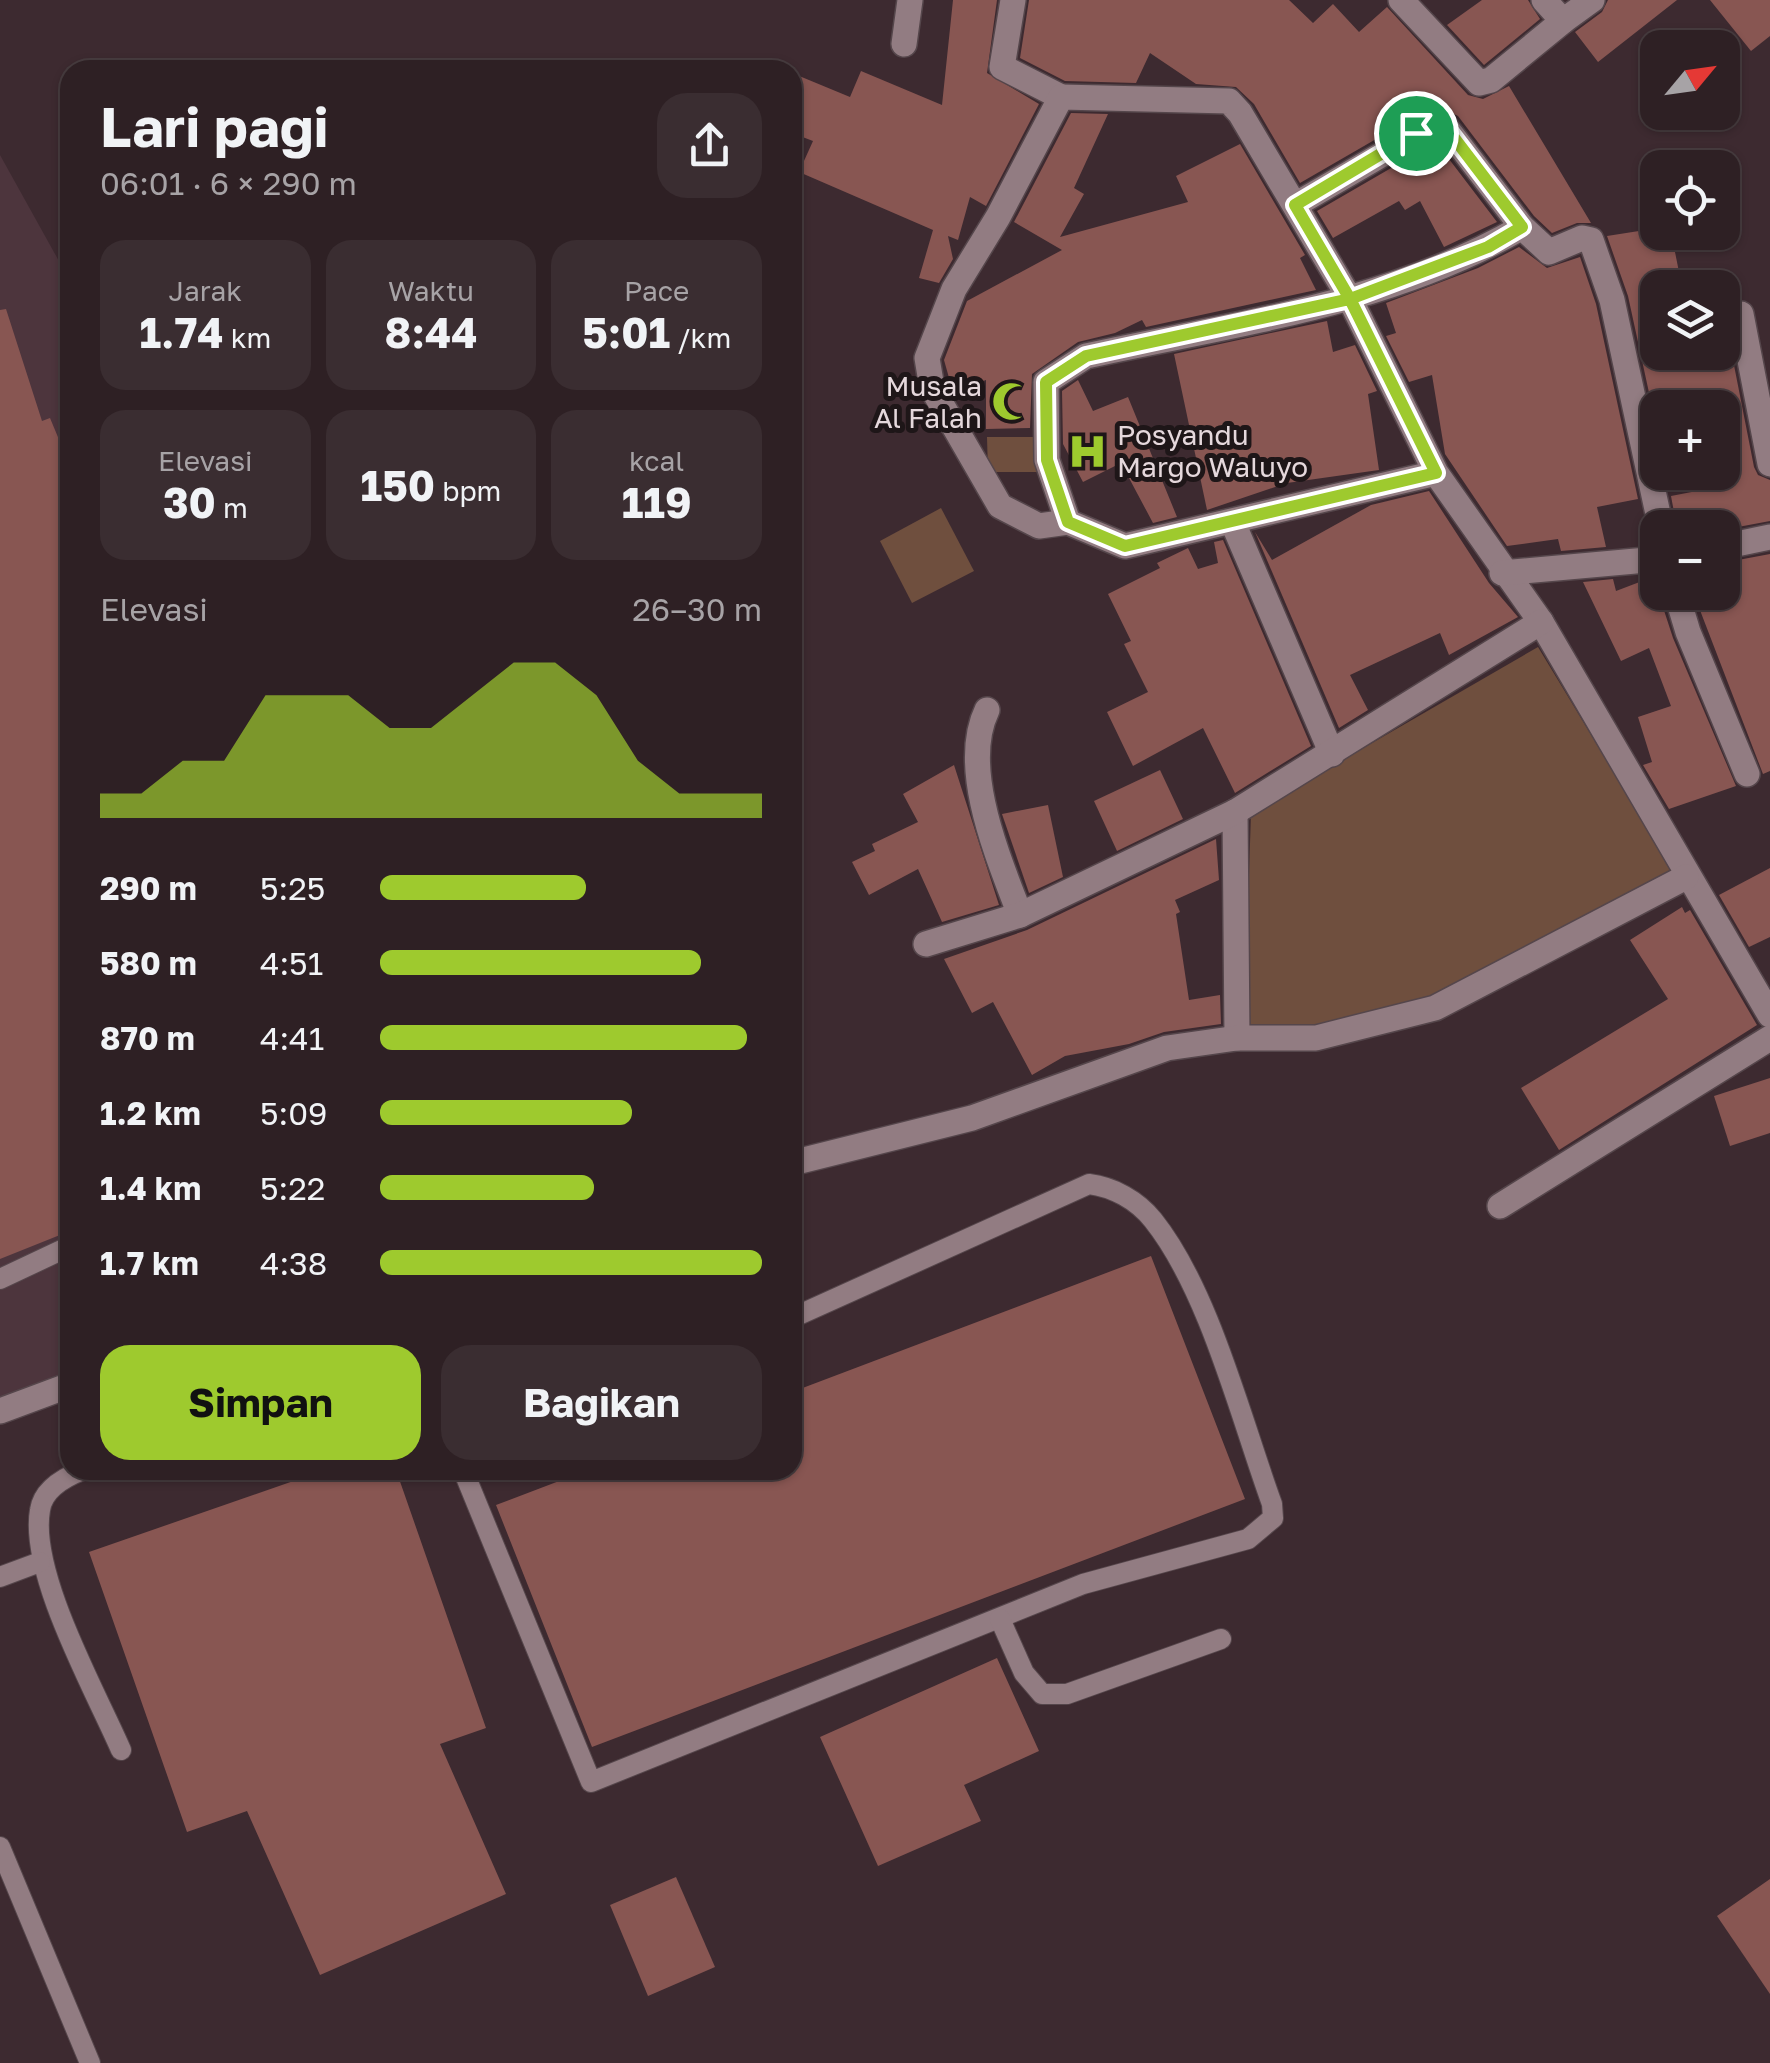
<!DOCTYPE html>
<html lang="id">
<head>
<meta charset="utf-8">
<style>
	:root { --surface:#2e2024; --page:#3a2d31; --text:#f1f3f6; --muted:#a7a3a6; --line:#493e41; --accent:#9eca2e }
	body { margin:0; font-family:"Golos Text",sans-serif; background:var(--page); color:var(--text); height:100vh; display:flex; flex-direction:column; font-size:38px; white-space:nowrap }
	* { box-sizing:border-box; margin:0 }
	p { font-size:32px; color:var(--muted) }
	.icon { flex:none; width:55px; height:55px; fill:none; stroke:currentColor; stroke-width:2; stroke-linecap:round; stroke-linejoin:round }
	.map { position:relative; flex:1; overflow:hidden }
	.details { position:absolute; left:60px; top:60px; width:742px; height:1420px; display:flex; flex-direction:column; background:var(--surface); border-radius:30px; box-shadow:0 2px 8px #0004,0 0 0 2px var(--line) }
	.details>* { flex:none }
	.needle { width:65px; rotate:61deg }
	.fabs { position:absolute; left:1640px; top:30px; display:grid; gap:20px }
	.fabs a { display:grid; place-items:center; width:100px; height:100px; border-radius:20px; background:var(--surface); box-shadow:0 2px 8px #0004,0 0 0 2px var(--line); font-size:50px }
	.pin { position:absolute; display:grid; place-items:center; width:85px; height:85px; color:#fff; margin:-42px; border:5px solid #fff; border-radius:50%; box-shadow:0 2px 10px #0007 }
	.round { display:grid; place-items:center; flex:none; width:105px; height:105px; border-radius:30px; background:var(--page) }
	.overview { display:flex; align-items:center; justify-content:space-between; height:170px; padding:0 40px }
	h1 { font-size:55px; font-weight:700; line-height:75px }
	.metrics { display:grid; grid-template-columns:repeat(3,1fr); gap:15px; height:170px; padding:10px 40px }
	.metrics div { display:grid; align-content:center; border-radius:25px; background:var(--page); text-align:center }
	.metrics b { font-size:42px; font-weight:700 }
	.metrics small { font-size:28px; font-weight:400 }
	.metrics p { font-size:28px }
	.chart { height:280px; padding:20px 40px }
	.chart p { display:flex; justify-content:space-between }
	.chart svg { width:100%; height:180px; margin-top:10px; fill:var(--accent); opacity:.7 }
	.button { display:flex; gap:20px; margin-top:auto; padding:20px 40px }
	.button a { flex:1; height:115px; border-radius:30px; background:var(--accent); color:#111; font-size:40px; font-weight:700; line-height:115px; text-align:center }
	.button a+a { background:var(--page); color:var(--text) }
	ul { padding:0 40px; list-style:none; font-size:32px }
	li { display:grid; grid-template-columns:160px 120px 1fr; align-items:center; height:75px }
	li i { height:25px; border-radius:12px; background:var(--accent) }
	.map>svg:first-child { display:block }
	.built { fill:#4d353d }
	.green { fill:#6f4f3e }
	.building { fill:#885652 }
	.lines { fill:none; stroke-linecap:round; stroke-linejoin:round }
	.service-casing { stroke:#55464b; stroke-width:22 }
	.minor-casing { stroke:#55464b; stroke-width:28 }
	.service { stroke:#927c82; stroke-width:20 }
	.minor { stroke:#927c82; stroke-width:25 }
	.route-casing { stroke:#fff; stroke-width:20 }
	.route { stroke:#9eca2e; stroke-width:12 }
	.labels { text-anchor:middle; stroke-width:10; stroke-linejoin:round; paint-order:stroke }
	.poi-label { font-size:28px; fill:#e5d8dc; stroke:#1e1618; text-anchor:end }
</style>
</head>
<body>
<div class="map">
<svg width="1770" height="2063" viewBox="0 0 1770 2063">
	<rect width="100%" height="100%" fill="#3d2a30"/>
	<!-- built -->
	<path class="built" d="M0 155 70 281V1372L0 1398Z"/>
	<!-- green -->
	<g class="green">
		<path d="M987 437H1037L1038 472H988Z"/>
		<path d="M941 508 974 571 912 603 880 541Z"/>
		<path d="M1538 647 1674 872 1429 1002 1318 1030 1244 1029 1251 813Z"/>
	</g>
	<!-- building -->
	<g class="building">
		<path d="M953 0H997L987 73 1039 104 986 206 970 197 958 240 948 236 953 259 939 283 919 278 933 230 799 172 813 141 792 133V73L850 97 861 71 942 105Z"/>
		<path d="M1029 0H1289L1313 23 1333 4 1359 32 1387 7 1468 95 1483 99 1509 86 1591 223H1577L1552 233 1534 216 1458 116 1440 107 1428 109 1300 183 1254 104 1236 87 1196 84 1150 53 1136 83 1065 81 1020 58Z"/>
		<path d="M1482 0H1528L1540 19 1484 65 1447 25Z"/>
		<path d="M1608 0H1677L1598 62 1575 32 1602 12Z"/>
		<path d="M1710 0H1770V36L1751 51Z"/>
		<path d="M1071 113 1108 114 1074 188 1084 194 1060 237 1188 202 1176 176 1240 144 1305 255 1300 258 1316 290 1146 327 1142 320 1115 333 1078 342 1032 374 1030 428 986 429V380L953 392 944 360 967 301 1062 250 1014 222Z"/>
		<path d="M1436 142 1497 222 1444 247 1420 201 1405 210 1399 201 1333 238 1317 211Z"/>
		<path d="M1658 228V232H1671L1682 287 1658 288V359L1731 350 1754 467 1758 475 1770 480V521L1722 530 1677 528 1671 496 1707 489 1705 472H1722V408H1658V434L1628 296 1607 236Z"/>
		<path d="M1519 247 1547 268 1580 257 1596 304 1638 499 1597 507 1606 547 1561 551 1558 539 1507 546 1445 454 1432 375 1409 382 1386 336 1396 333 1386 303 1478 268Z"/>
		<path d="M6 309 42 421 50 418 70 466V1231L0 1259V310Z"/>
		<path d="M1327 321 1333 352 1355 345 1377 391 1368 394 1379 470 1287 483 1207 510 1174 354Z"/>
		<path d="M1078 380 1093 411 1128 397 1177 517 1153 523 1121 463 1083 482 1063 444 1062 391Z"/>
		<path d="M1429 491 1489 583 1518 617 1449 655 1440 633 1350 675 1368 710 1339 728 1255 532 1272 560 1371 505Z"/>
		<path d="M1223 540 1311 746 1235 793 1203 728 1133 766 1107 712 1148 692 1124 644 1131 641 1108 594 1160 568 1157 563 1188 548 1198 569 1218 563 1214 542Z"/>
		<path d="M1770 554V771L1763 774 1693 592H1722V563Z"/>
		<path d="M1658 575V592L1673 638 1736 786 1669 809 1643 765 1652 762 1638 717 1671 706 1649 648 1621 661 1583 582 1613 579 1616 591Z"/>
		<path d="M954 765 999 905 942 922 918 869 869 895 852 862 875 851 872 844 918 822 903 794Z"/>
		<path d="M1160 770 1183 819 1117 851 1094 801Z"/>
		<path d="M1048 805 1063 877 1029 893 1002 814Z"/>
		<path d="M1216 839 1219 880 1175 900 1180 912 1176 914 1189 1000 1220 995 1221 1024 1164 1032 1129 1044 1065 1056 1032 1075 993 1002 972 1013 944 959 1027 930Z"/>
		<path d="M1770 868V937L1749 947 1719 895Z"/>
		<path d="M1682 907 1685 913 1690 910 1757 1025 1559 1150 1521 1088 1668 999 1630 940Z"/>
		<path d="M1770 1078V1133L1730 1146 1714 1096Z"/>
		<path d="M1151 1256 1245 1499 592 1747 496 1505 588 1470H792V1392Z"/>
		<path d="M325 1470H396L486 1728 440 1744 506 1894 320 1975 247 1811 187 1832 89 1552Z"/>
		<path d="M997 1658 1039 1751 964 1785 981 1821 878 1866 820 1737Z"/>
		<path d="M676 1877 715 1967 648 1996 610 1905Z"/>
		<path d="M1770 1879V1994L1717 1916Z"/>
	</g>
	<g class="lines">
		<defs>
			<g id="service">
				<path d="M0 1279 70 1246"/>
				<path d="M83 1470C65 1477 43 1489 40 1510 29 1573 95 1690 121 1750"/>
				<path d="M463 1470 591 1782 1083 1584 1248 1539 1273 1518 1272 1504C1241 1419 1209 1290 1153 1220 1137 1200 1113 1187 1089 1184L792 1318"/>
				<path d="M0 1577 40 1562"/>
				<path d="M1000 1619 1024 1673 1042 1694H1067L1221 1639"/>
				<path d="M0 1847 90 2063"/>
			</g>
			<g id="minor">
				<path d="M1013 0 1002 67 1061 97"/>
				<path d="M1401 0 1479 83 1491 80 1563 21"/>
				<path d="M1544 0 1563 21 1592 0"/>
				<path d="M904 44 910 0"/>
				<path d="M1295 205 1436 123 1445 126 1522 227"/>
				<path d="M1741 314 1770 464"/>
				<path d="M1436 473 1125 546 1068 522 1039 526 1000 506 932 388 927 358 954 289 998 217 1061 97 1229 101 1240 113 1350 299 1436 473 1541 622 1770 1015"/>
				<path d="M1068 522 1047 460 1046 382 1086 356C1232 324 1391 304 1522 227L1549 252 1582 238 1591 240 1612 300 1661 528"/>
				<path d="M1233 523 1332 754"/>
				<path d="M1722 547 1770 537"/>
				<path d="M1502 573 1658 559"/>
				<path d="M1676 592 1688 632 1747 774"/>
				<path d="M987 710C959 768 999 859 1020 915"/>
				<path d="M1235 812 1237 1038"/>
				<path d="M926 944 1020 915 1235 812 1541 622"/>
				<path d="M792 1163 972 1118 1167 1048 1237 1038H1316L1435 1008 1686 877"/>
				<path d="M1500 1206 1770 1038"/>
				<path d="M0 1411 70 1385"/>
			</g>
		</defs>
		<!-- service casing -->
		<use href="#service" class="service-casing"/>
		<!-- minor casing -->
		<use href="#minor" class="minor-casing"/>
		<!-- service -->
		<use href="#service" class="service"/>
		<!-- minor -->
		<use href="#minor" class="minor"/>
	</g>
	<g class="lines">
		<defs>
			<path id="route" d="M1416 133 1295 205 1350 299 1086 356 1046 382 1047 460 1068 522 1125 546 1436 473 1350 299 1488 247 1522 227 1445 126 1430 125 1416 133"/>
		</defs>
		<!-- route casing -->
		<use href="#route" class="route-casing"/>
		<!-- route -->
		<use href="#route" class="route"/>
	</g>
	<!-- icons -->
	<defs>
		<symbol id="mosque-bare" viewBox="-9 -9 18 18"><path d="M3.5-4.9A6 6 0 1 0 3.5 4.9A5 5 0 1 1 3.5-4.9Z" fill="#9eca2e" stroke="#1e1618" stroke-width="2.5" paint-order="stroke"/></symbol>
		<symbol id="hospital-bare" viewBox="-9 -9 18 18"><path d="M-5-5h3v3.5h4V-5h3V5h-3V1.5h-4V5h-3Z" fill="#9eca2e" stroke="#1e1618" stroke-width="2.5" paint-order="stroke"/></symbol>
	</defs>
	<g fill-rule="evenodd">
		<use href="#mosque-bare" x="984" y="374" width="55" height="55"/>
		<use href="#hospital-bare" x="1060" y="424" width="55" height="55"/>
	</g>
	<g class="labels">
		<!-- poi labels -->
		<g class="poi-label">
			<text x="982" y="396">Musala<tspan x="982" dy="32">Al Falah</tspan></text>
			<text x="1117" y="445" text-anchor="start">Posyandu<tspan x="1117" dy="32">Margo Waluyo</tspan></text>
		</g>
	</g>
</svg>
<div class="fabs">
<a><svg class="needle" viewBox="-14 -14 28 28"><path d="M0-13l5 13h-10z" fill="#e53935"/><path d="M0 13l5-13h-10z" fill="#a7a3a6"/></svg></a>
<a><svg class="icon" aria-label="locate" viewBox="0 0 24 24"><circle cx="12" cy="12" r="6"/><path d="M12 2v4M12 18v4M2 12h4M18 12h4"/></svg></a>
<a><svg class="icon" aria-label="layers" viewBox="0 0 24 24"><path d="M12 4l9 5-9 5-9-5zM3 14l9 5 9-5"/></svg></a>
<a>+</a>
<a>−</a>
</div>
<div class="pin" style="left:1416px;top:133px;background:#1e9e55"><svg class="icon" aria-label="arrive" viewBox="0 0 24 24"><path d="M6 21V4h12l-3 4 3 4H6"/></svg></div>
<section class="details">
<div class="overview"><div><h1>Lari pagi</h1><p>06:01 · 6 × 290 m</p></div><a class="round"><svg class="icon" aria-label="share" viewBox="0 0 24 24"><path d="M12 15V3M7 8l5-5 5 5M5 13v7h14v-7"/></svg></a></div>
<div class="metrics">
<div><p>Jarak</p><b>1.74<small> km</small></b></div>
<div><p>Waktu</p><b>8:44</b></div>
<div><p>Pace</p><b>5:01<small> /km</small></b></div>
</div>
<div class="metrics">
<div><p>Elevasi</p><b>30<small> m</small></b></div>
<div><b>150<small> bpm</small></b></div>
<div><p>kcal</p><b>119</b></div>
</div>
<div class="chart"><p><span>Elevasi</span>26–30 m</p>
<svg viewBox="0 0 160 44" preserveAspectRatio="none"><path d="M0 44V38L10 38L20 30L30 30L40 14L50 14L60 14L70 22L80 22L90 14L100 6L110 6L120 14L130 30L140 38L150 38L160 38V44z"/></svg>
</div>
<ul>
<li><b>290 m</b>5:25<i style="width:54%"></i></li>
<li><b>580 m</b>4:51<i style="width:84%"></i></li>
<li><b>870 m</b>4:41<i style="width:96%"></i></li>
<li><b>1.2 km</b>5:09<i style="width:66%"></i></li>
<li><b>1.4 km</b>5:22<i style="width:56%"></i></li>
<li><b>1.7 km</b>4:38<i style="width:100%"></i></li>
</ul>
<div class="button"><a>Simpan</a><a>Bagikan</a></div>
</section>
</div>
</body>
</html>
